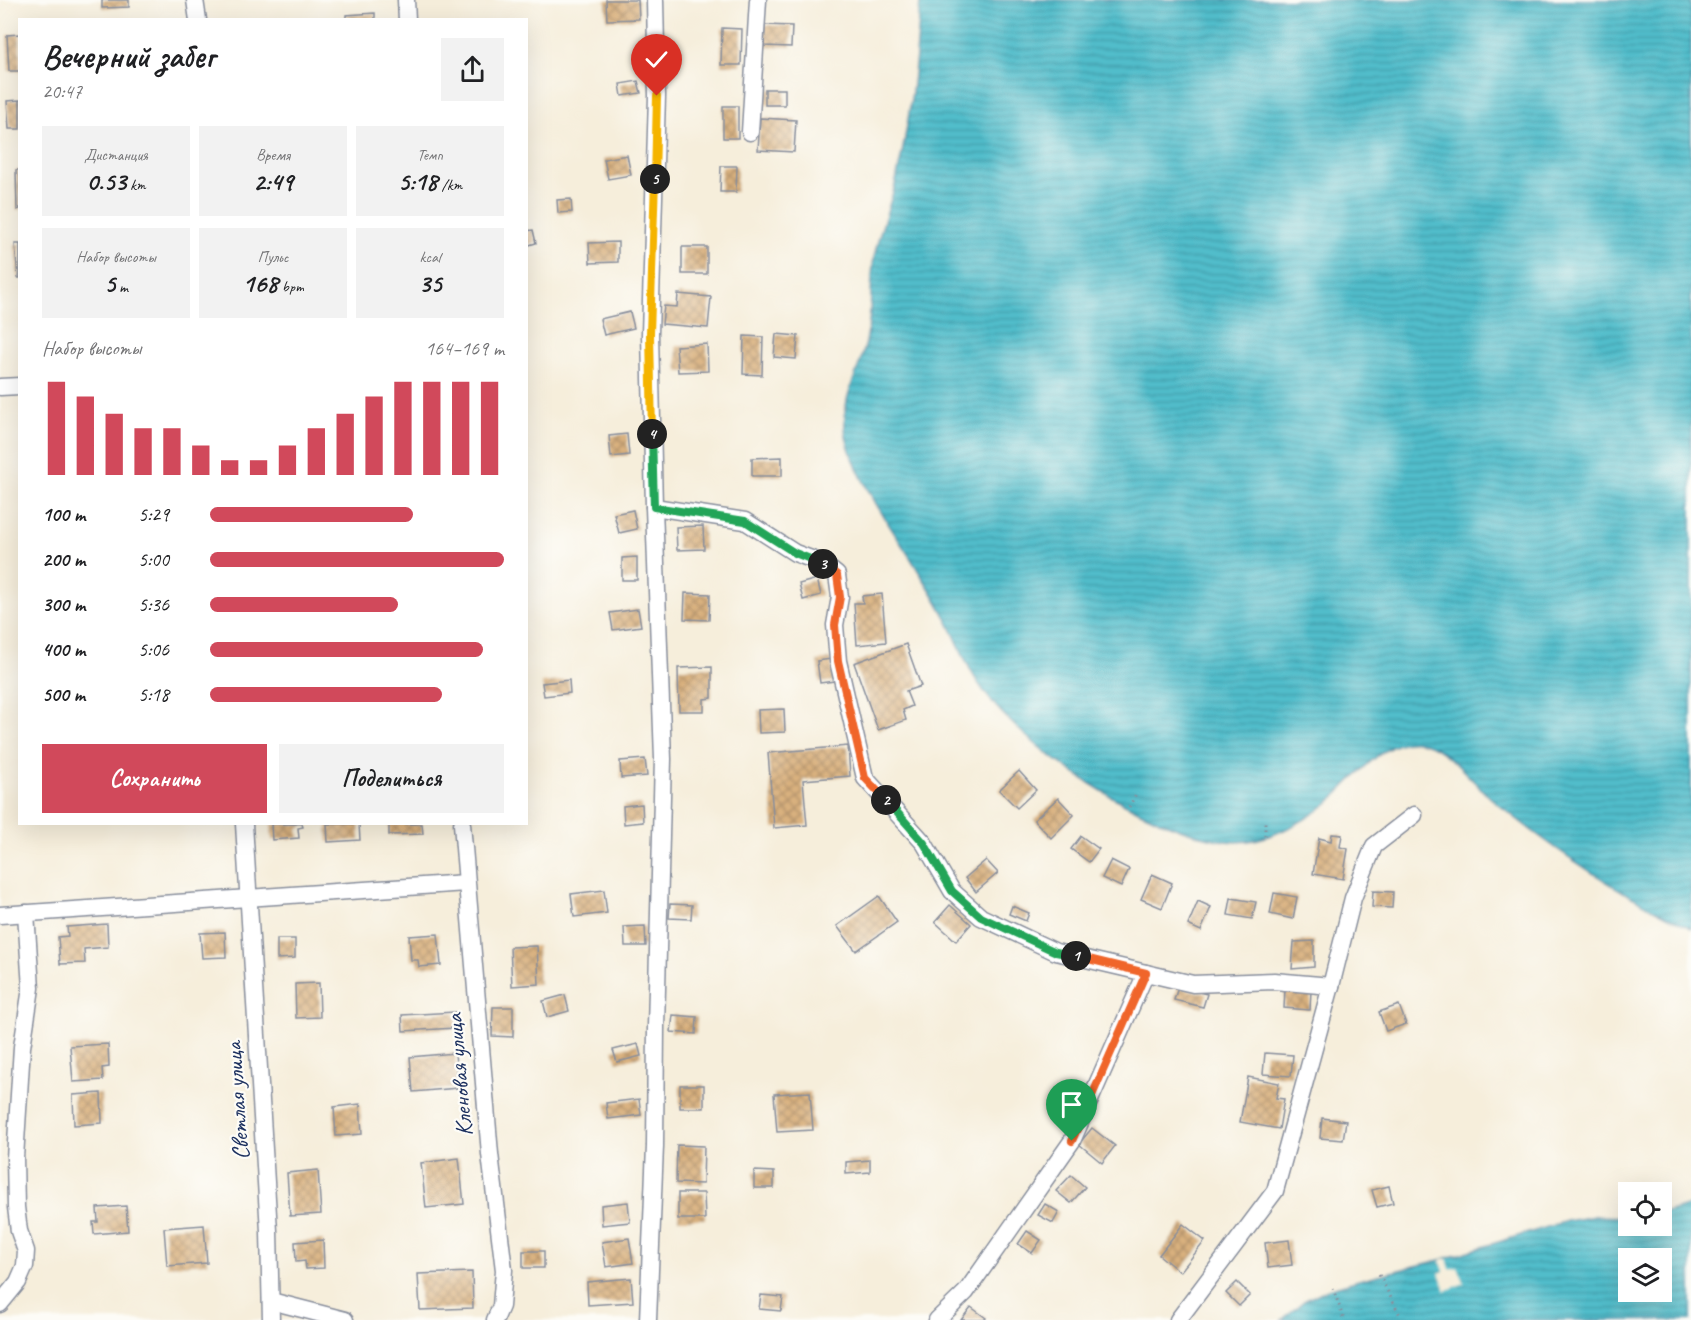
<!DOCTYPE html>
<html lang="ru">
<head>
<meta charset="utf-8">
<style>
	:root { --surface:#fff; --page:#f2f2f2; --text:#202124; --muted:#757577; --accent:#d1495b }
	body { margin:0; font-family:Caveat,sans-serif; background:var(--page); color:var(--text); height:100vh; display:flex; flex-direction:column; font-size:22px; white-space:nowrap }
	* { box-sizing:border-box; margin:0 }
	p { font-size:20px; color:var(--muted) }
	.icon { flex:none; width:33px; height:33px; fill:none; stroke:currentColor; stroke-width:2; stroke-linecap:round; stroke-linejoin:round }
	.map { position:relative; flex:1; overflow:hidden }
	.side { position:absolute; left:18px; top:18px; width:510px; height:807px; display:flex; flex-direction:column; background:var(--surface); border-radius:0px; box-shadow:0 6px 24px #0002 }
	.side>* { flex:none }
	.tools { position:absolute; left:1618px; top:1182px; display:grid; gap:12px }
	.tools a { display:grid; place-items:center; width:54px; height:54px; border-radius:0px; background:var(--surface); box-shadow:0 6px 24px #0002; font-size:30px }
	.pin { position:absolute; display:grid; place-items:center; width:51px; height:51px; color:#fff; margin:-62px -26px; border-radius:50% 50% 50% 0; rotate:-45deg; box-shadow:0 0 6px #0007 }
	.pin .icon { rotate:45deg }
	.km { position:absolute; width:30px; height:30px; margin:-15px; border-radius:50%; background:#222; color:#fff; font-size:16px; line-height:30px; text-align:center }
	.round { display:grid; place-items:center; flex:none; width:63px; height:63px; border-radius:0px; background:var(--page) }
	.headline { display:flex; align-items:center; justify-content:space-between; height:102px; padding:0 24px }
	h1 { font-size:33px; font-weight:700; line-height:45px }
	.metrics { display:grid; grid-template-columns:repeat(3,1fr); gap:9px; height:102px; padding:6px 24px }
	.metrics div { display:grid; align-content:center; border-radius:0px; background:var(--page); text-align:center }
	.metrics b { font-size:26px; font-weight:700 }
	.metrics small { font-size:16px; font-weight:400 }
	.metrics p { font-size:16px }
	.chart { height:168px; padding:12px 24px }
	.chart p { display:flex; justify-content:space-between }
	.chart svg { width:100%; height:108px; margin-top:6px; stroke:var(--accent); stroke-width:6 }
	.button { display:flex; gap:12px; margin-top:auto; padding:12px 24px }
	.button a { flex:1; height:69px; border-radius:0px; background:var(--accent); color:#fff; font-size:24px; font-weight:700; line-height:69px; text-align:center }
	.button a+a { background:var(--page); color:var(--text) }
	ul { padding:0 24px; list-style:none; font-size:20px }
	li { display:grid; grid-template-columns:96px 72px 1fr; align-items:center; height:45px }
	li i { height:15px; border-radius:8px; background:var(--accent) }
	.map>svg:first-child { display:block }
	.water { fill:url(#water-rules); stroke:#367694; stroke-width:1.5; fill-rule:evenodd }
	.pier { fill:#f6eedb }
	.building { fill:url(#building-cross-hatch) }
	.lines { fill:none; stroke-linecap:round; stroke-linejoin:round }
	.street-casing { stroke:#888e9c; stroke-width:19 }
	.path { stroke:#888e9c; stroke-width:3; stroke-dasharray:1.5 4.5; stroke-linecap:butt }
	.street { stroke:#fff; stroke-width:16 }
	.split-1-casing { stroke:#fff; stroke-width:12 }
	.split-2-casing { stroke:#fff; stroke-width:12 }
	.split-3-casing { stroke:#fff; stroke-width:12 }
	.split-4-casing { stroke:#fff; stroke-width:12 }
	.split-5-casing { stroke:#fff; stroke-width:12 }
	.split-6-casing { stroke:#fff; stroke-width:12 }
	.split-1 { stroke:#f0652b; stroke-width:8 }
	.split-2 { stroke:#22a559; stroke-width:8 }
	.split-3 { stroke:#f0652b; stroke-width:8 }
	.split-4 { stroke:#22a559; stroke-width:8 }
	.split-5 { stroke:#f5b400; stroke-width:8 }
	.split-6 { stroke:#f5b400; stroke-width:8 }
	.labels { text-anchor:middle; stroke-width:4.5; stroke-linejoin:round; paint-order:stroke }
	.street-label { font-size:24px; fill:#1b2f5e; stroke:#fdfcf7 }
</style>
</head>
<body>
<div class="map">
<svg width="1691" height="1320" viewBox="0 0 1691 1320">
	<defs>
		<pattern id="water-rules" width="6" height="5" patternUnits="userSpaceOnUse" patternTransform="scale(1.5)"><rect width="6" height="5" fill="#51bdcb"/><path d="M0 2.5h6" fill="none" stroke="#429aa8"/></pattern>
		<pattern id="building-cross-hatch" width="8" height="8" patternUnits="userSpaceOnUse" patternTransform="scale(1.5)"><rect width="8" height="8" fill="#d9b17e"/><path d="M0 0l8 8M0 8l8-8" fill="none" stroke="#af906a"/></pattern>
	</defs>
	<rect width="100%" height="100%" fill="#fdfcf7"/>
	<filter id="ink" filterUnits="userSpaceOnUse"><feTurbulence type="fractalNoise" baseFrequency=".0167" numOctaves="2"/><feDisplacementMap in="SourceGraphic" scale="12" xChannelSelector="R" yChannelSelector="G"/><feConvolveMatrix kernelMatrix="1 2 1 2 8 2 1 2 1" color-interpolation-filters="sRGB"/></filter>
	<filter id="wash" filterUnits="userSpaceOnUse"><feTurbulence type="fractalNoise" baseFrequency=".008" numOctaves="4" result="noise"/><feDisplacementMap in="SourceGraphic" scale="24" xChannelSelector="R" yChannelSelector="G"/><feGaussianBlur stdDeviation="1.35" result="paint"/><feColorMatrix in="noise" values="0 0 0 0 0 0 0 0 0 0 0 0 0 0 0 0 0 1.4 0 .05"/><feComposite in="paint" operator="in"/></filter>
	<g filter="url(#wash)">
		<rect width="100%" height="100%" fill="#f6eedb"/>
		<!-- water -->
		<g class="water">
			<path d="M920 0H1691V928C1638 903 1582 868 1535 833 1518 820 1501 807 1485 793 1469 777 1446 749 1424 743 1386 732 1353 782 1328 803 1302 824 1260 846 1226 841 1147 830 1019 748 977 681 966 664 958 642 949 624 939 602 925 582 913 562 892 529 848 467 845 428 842 391 862 370 867 337 872 311 870 284 874 258 879 231 890 207 896 181 910 122 917 60 920 0Z"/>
			<path d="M1691 1205V1320H1282L1304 1301 1328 1289 1359 1280 1440 1260 1567 1221 1595 1216 1629 1217V1226H1662V1213ZM1629 1258H1662V1292H1629Z"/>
		</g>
		<!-- pier -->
		<path class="pier" d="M1447 1258 1450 1269 1458 1267 1464 1283 1446 1291 1439 1273 1444 1271 1440 1260Z"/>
		<g id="blocks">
			<!-- building -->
			<g class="building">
				<path d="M102 0H129V7L102 8Z"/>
				<path d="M606 0H638L639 19 607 20Z"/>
				<path d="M375 13V20H346V15Z"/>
				<path d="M765 25 792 26 791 47 764 46Z"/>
				<path d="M722 28 742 29 741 65H721Z"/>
				<path d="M20 34V71H9L7 35Z"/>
				<path d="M638 81 641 93 622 96 620 84Z"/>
				<rect x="765" y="89" width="20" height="16"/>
				<path d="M20 100V129H9L7 101Z"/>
				<rect x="723" y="106" width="15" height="32"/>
				<path d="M760 118 796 120 794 152 758 150Z"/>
				<path d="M627 155 631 175 608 179 604 159Z"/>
				<path d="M721 166H737L736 192H720Z"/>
				<path d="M16 170H20V209L17 210Z"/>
				<path d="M571 199 572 212 558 213 557 200Z"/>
				<path d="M533 230 536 243 526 246V231Z"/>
				<path d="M618 242V262L590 263 589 243Z"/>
				<path d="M15 244H20V278H18Z"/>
				<rect x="682" y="247" width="25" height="27"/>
				<path d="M678 294 711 297 708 328 662 324 664 306 677 307Z"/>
				<path d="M630 312 634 328 604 335 600 319Z"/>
				<path d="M776 334 798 336 796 359 774 357Z"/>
				<path d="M744 336 763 337 762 375 743 374Z"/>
				<path d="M707 344 708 371 678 372 676 346Z"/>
				<path d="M627 434 629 455 611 457 609 436Z"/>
				<path d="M782 457V476H752V458Z"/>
				<path d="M633 510 637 529 619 533 614 514Z"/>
				<path d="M703 526 704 549 677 550 676 527Z"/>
				<path d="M637 557V580H622V558Z"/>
				<path d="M817 579 821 595 803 600 799 584Z"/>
				<path d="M685 593 710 594 709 620 684 619Z"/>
				<path d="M882 594 886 642 857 645 854 603H863L862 596Z"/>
				<path d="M638 609 641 626 613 630 610 613Z"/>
				<path d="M906 644 921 686 906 691 912 706 903 710 906 720 878 730 854 663Z"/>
				<path d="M831 659 834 681 820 683 817 661Z"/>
				<path d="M712 667V698L704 699V711H679L678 668Z"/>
				<path d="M569 680 570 693 544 696 542 683Z"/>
				<path d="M784 709 785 732 759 733 758 710Z"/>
				<path d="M848 746 850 776 803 780 807 825 774 828 768 753Z"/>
				<path d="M645 759 647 776 621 778 620 761Z"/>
				<path d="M1019 771 1036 790 1017 808 999 790Z"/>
				<path d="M1058 798 1074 815 1051 838 1034 820Z"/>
				<path d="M642 804 643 822 624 824 623 806Z"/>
				<path d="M271 824H302L303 827 298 828 299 838 272 840Z"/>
				<path d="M327 824H359L360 840 328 842Z"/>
				<path d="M389 824H422L423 834 389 835Z"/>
				<path d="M1332 834 1342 835 1340 847 1348 849 1343 879 1313 874 1319 838 1331 841Z"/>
				<path d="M1081 836 1099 849 1089 862 1071 849Z"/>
				<path d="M986 860 998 873 976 892 965 878Z"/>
				<path d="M1111 860 1129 869 1121 887 1102 878Z"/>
				<path d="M1152 874 1172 883 1162 908 1141 899Z"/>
				<path d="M604 890 607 913 574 917 571 894Z"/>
				<path d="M1373 891 1393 892 1392 908 1372 907Z"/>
				<path d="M1274 893 1297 897 1293 919 1270 914Z"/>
				<path d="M879 896 897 922 856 951 837 926Z"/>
				<path d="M1231 898 1256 902 1252 919 1228 915Z"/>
				<path d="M1198 901 1211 907 1201 931 1188 925Z"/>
				<path d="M670 904 692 905 691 919 669 918Z"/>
				<path d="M950 905 971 924 956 941 935 922Z"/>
				<path d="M1012 906 1029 913 1026 921 1009 914Z"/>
				<path d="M107 924 108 947 84 949 85 963 60 964 58 937 68 936 67 927Z"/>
				<path d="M645 926 646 946H625L624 927Z"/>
				<path d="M225 932 226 957 202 958 200 933Z"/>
				<path d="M438 934 441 965 419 967 418 960H411L409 936Z"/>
				<path d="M277 939H295V958L277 959Z"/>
				<path d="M1314 941V967L1292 969 1294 942Z"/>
				<path d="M537 946 539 984 512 986 510 947Z"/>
				<path d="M319 983 320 1017 296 1018 295 984Z"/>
				<path d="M1178 987 1207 994 1203 1007 1174 1000Z"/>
				<path d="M1285 989 1311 990 1310 1010 1284 1008Z"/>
				<path d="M565 995 569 1011 547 1017 543 1001Z"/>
				<path d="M1399 1005 1406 1024 1386 1031 1379 1012Z"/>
				<path d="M493 1007H513V1037L492 1036Z"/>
				<path d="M455 1012 456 1028 403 1031 402 1015Z"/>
				<path d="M673 1015 697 1017 696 1034 671 1032Z"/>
				<path d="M108 1044 109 1067 102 1068 103 1080 73 1082 70 1046Z"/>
				<path d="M638 1044 641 1056 617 1062 613 1050Z"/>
				<path d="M455 1053 458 1088 413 1092 410 1057Z"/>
				<path d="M1265 1053 1293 1055 1291 1076 1263 1074Z"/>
				<path d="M1248 1077 1279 1083 1276 1098 1284 1099 1279 1129 1240 1122Z"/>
				<rect x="680" y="1085" width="24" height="23"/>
				<path d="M810 1092 813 1130 777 1132 774 1094Z"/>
				<path d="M101 1093 102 1123 74 1125 73 1095Z"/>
				<path d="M639 1099 641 1115 608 1119 606 1103Z"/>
				<path d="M360 1104 362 1134 336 1136 334 1107Z"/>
				<path d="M1322 1118 1346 1121 1343 1140 1320 1138Z"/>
				<path d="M1092 1128 1115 1146 1102 1163 1079 1144Z"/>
				<path d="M677 1145 704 1146 703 1184 676 1183Z"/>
				<path d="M459 1158 464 1204 426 1208 421 1163Z"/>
				<path d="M870 1160V1172L846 1174V1162Z"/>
				<path d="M318 1170 321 1214 290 1216 287 1173Z"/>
				<path d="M754 1171 774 1172V1188H754Z"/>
				<path d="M1071 1175 1085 1187 1071 1203 1056 1191Z"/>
				<path d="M1389 1186 1393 1203 1377 1207 1372 1190Z"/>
				<path d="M678 1193H704L705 1219H678Z"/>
				<path d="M628 1202 630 1222 602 1225 601 1205Z"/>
				<path d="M1045 1204 1059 1212 1053 1223 1038 1215Z"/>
				<path d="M126 1206 128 1231 94 1234 93 1222H98L97 1208Z"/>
				<path d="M1183 1224 1205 1241 1180 1272 1159 1255Z"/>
				<path d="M204 1225 207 1263 167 1266 164 1228Z"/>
				<path d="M1027 1231 1041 1240 1032 1253 1018 1244Z"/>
				<path d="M629 1238 633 1263 606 1267 602 1242Z"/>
				<path d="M323 1240 324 1268 306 1269 305 1261 296 1262 295 1242Z"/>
				<path d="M1289 1240 1292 1265 1268 1268 1265 1243Z"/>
				<rect x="523" y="1251" width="21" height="17"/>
				<path d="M472 1272 473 1308 420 1310 418 1274Z"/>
				<path d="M631 1278 633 1302 588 1305 587 1282Z"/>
				<path d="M1237 1282 1250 1295 1239 1306 1226 1293Z"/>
				<path d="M761 1295 783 1297 781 1311 759 1309Z"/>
				<path d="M971 1307 986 1318 984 1320H961Z"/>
			</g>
		</g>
	</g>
	<g filter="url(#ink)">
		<use href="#blocks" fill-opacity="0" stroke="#888e9c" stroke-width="1.5"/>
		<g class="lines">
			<defs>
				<g id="street">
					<path d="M195 0 198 20"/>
					<path d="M406 0 407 20"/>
					<path d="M750 132 758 0"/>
					<path d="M0 387 20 386"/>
					<path d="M654 507 650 334 657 96 655 0"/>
					<path d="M244 824 269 1231 271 1320"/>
					<path d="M462 824 490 1154 504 1270 501 1306 495 1320"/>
					<path d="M0 915 466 883"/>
					<path d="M1331 986 1353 898 1374 846 1414 815"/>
					<path d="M271 1301 345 1320"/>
					<path d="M0 1304 18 1282 25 1266 26 1251 19 1231 16 1207 15 1158 22 1047 31 988 26 913"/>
					<path d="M648 1320 655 1146 656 1027 663 759 654 507 745 521 795 553 822 563 837 575 840 597 835 625 838 661 865 778 924 843 952 891 981 917 1056 952 1193 984 1274 981 1331 986 1275 1191 1178 1320"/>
					<path d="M937 1320 966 1292 1072 1141 1146 973"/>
				</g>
			</defs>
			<!-- street casing -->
			<use href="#street" class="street-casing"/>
			<!-- path -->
			<g class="path">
				<path d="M1129 807 1137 792"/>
				<path d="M1265 836V819"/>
				<path d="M1379 1275 1400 1315"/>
				<path d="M1333 1288 1344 1320"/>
			</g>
			<!-- street -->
			<use href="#street" class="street"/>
		</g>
	</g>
	<g class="lines" filter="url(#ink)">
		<defs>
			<path id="split-1" d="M1072 1141 1146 973 1076 956"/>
			<path id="split-2" d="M886 800 924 843 952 891 981 917 1056 952 1076 956"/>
			<path id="split-3" d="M823 564 837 575 840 597 835 625 838 661 865 778 886 800"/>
			<path id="split-4" d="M652 434 654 507 745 521 795 553 823 564"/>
			<path id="split-5" d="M652 434 650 334 655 179"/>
			<path id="split-6" d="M655 179 657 96"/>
		</defs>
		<!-- split-1 casing -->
		<use href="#split-1" class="split-1-casing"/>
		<!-- split-2 casing -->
		<use href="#split-2" class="split-2-casing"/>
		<!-- split-3 casing -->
		<use href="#split-3" class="split-3-casing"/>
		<!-- split-4 casing -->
		<use href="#split-4" class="split-4-casing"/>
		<!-- split-5 casing -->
		<use href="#split-5" class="split-5-casing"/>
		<!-- split-6 casing -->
		<use href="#split-6" class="split-6-casing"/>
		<!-- split-1 -->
		<use href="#split-1" class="split-1"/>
		<!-- split-2 -->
		<use href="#split-2" class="split-2"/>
		<!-- split-3 -->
		<use href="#split-3" class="split-3"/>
		<!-- split-4 -->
		<use href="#split-4" class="split-4"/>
		<!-- split-5 -->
		<use href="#split-5" class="split-5"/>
		<!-- split-6 -->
		<use href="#split-6" class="split-6"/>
	</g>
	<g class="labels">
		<!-- street labels -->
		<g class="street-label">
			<text transform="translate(459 1075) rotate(-95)" y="8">Кленовая улица</text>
			<text transform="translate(237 1101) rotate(-94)" y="8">Светлая улица</text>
		</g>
	</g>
</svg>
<div class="tools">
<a><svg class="icon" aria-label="locate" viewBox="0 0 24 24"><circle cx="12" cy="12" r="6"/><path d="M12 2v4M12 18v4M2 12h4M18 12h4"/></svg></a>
<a><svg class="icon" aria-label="layers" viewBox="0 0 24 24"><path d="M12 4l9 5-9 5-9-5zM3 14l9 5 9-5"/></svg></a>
</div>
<div class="pin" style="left:1072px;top:1141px;background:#1e9e55"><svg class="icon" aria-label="arrive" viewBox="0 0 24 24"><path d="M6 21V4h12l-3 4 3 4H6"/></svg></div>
<div class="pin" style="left:657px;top:96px;background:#d93025"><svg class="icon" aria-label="check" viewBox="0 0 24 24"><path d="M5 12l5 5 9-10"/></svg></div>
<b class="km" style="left:1076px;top:956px">1</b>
<b class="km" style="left:886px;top:800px">2</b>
<b class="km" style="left:823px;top:564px">3</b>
<b class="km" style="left:652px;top:434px">4</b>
<b class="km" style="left:655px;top:179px">5</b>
<section class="side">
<div class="headline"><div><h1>Вечерний забег</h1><p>20:47</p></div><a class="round"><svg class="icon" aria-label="share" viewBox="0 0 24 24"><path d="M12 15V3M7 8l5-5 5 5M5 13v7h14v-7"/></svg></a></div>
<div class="metrics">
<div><p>Дистанция</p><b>0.53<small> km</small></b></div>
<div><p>Время</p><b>2:49</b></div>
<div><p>Темп</p><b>5:18<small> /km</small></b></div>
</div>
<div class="metrics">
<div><p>Набор высоты</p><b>5<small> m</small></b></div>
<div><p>Пульс</p><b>168<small> bpm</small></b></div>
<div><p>kcal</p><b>35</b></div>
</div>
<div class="chart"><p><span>Набор высоты</span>164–169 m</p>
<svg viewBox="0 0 160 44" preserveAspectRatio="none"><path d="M5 44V6M15 44V12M25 44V19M35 44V25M45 44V25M55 44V32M65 44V38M75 44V38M85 44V32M95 44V25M105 44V19M115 44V12M125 44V6M135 44V6M145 44V6M155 44V6"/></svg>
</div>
<ul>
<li><b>100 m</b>5:29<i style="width:69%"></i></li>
<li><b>200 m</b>5:00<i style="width:100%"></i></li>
<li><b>300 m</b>5:36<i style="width:64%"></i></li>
<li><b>400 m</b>5:06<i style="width:93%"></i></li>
<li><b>500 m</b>5:18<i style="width:79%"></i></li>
</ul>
<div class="button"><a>Сохранить</a><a>Поделиться</a></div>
</section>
</div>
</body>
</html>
